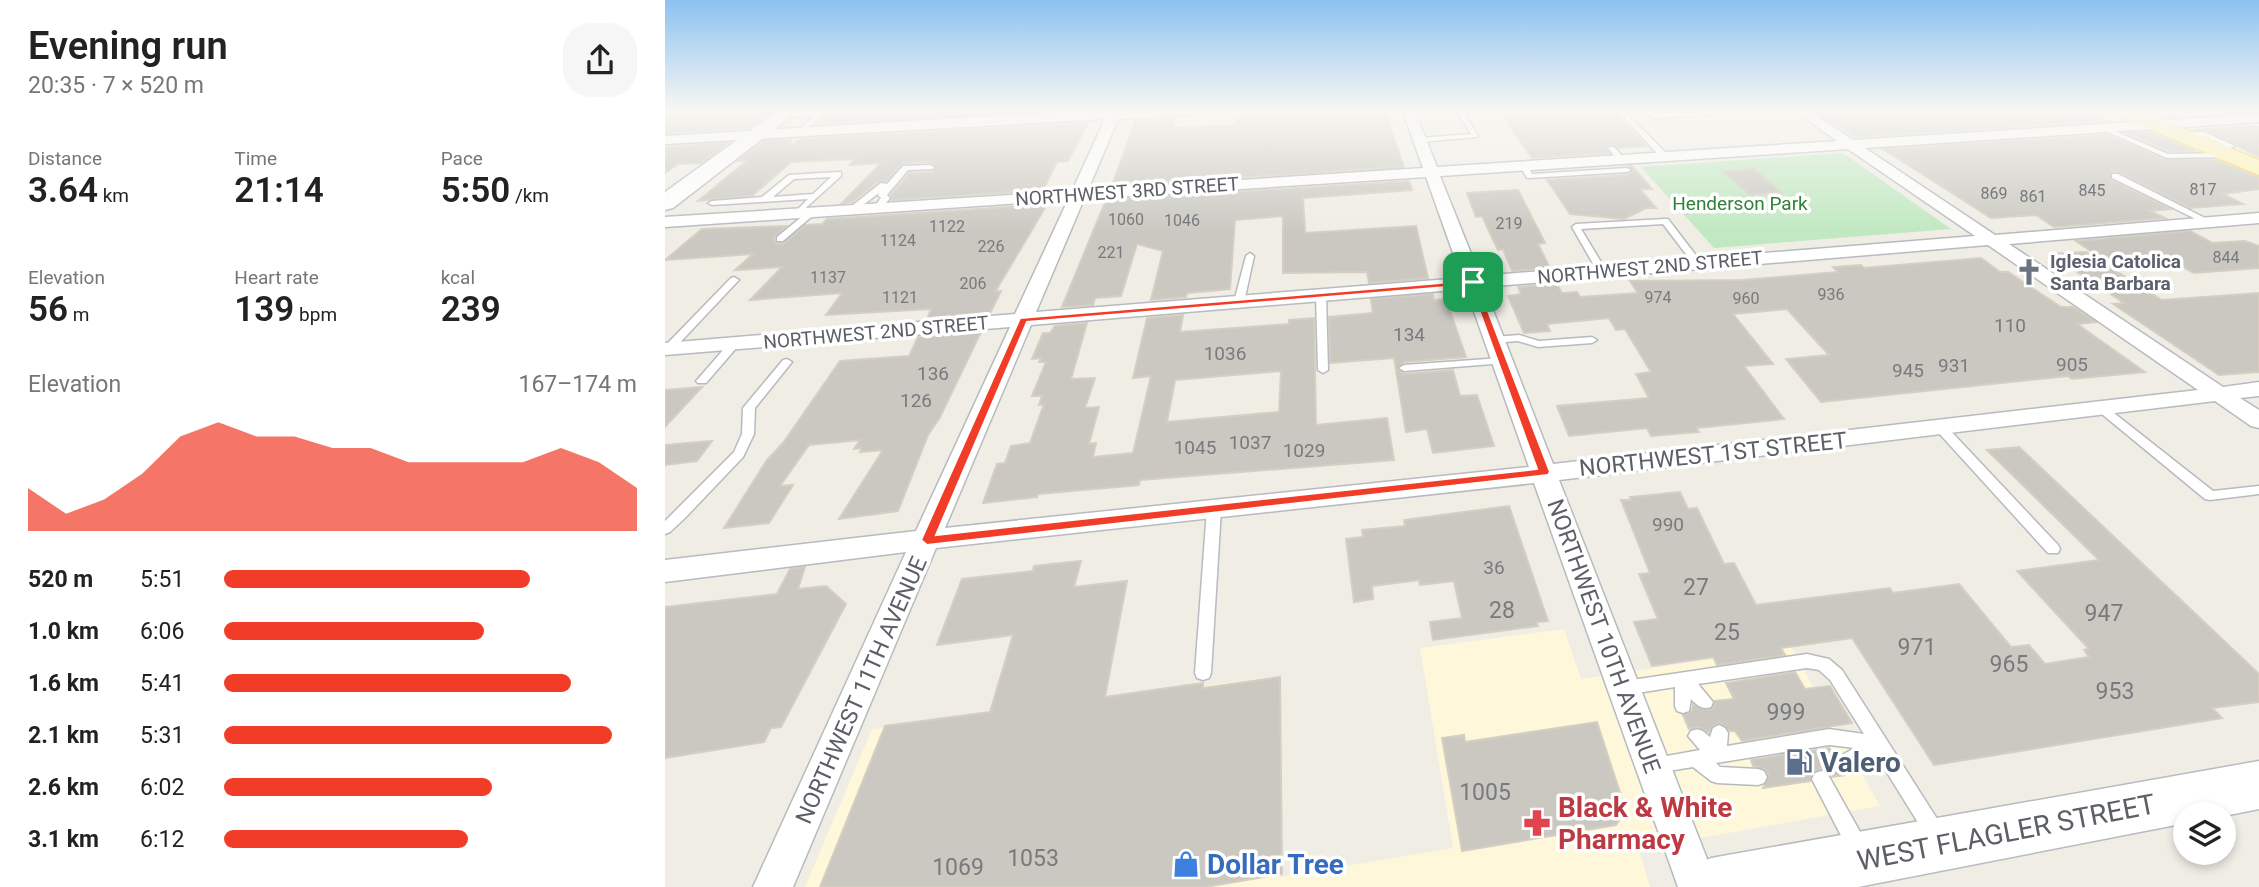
<!DOCTYPE html>
<html lang="en">
<head>
<meta charset="utf-8">
<style>
	:root { --surface:#fff; --page:#f6f6f6; --text:#222; --muted:#767676; --accent:#f13d28 }
	body { margin:0; font-family:Roboto,sans-serif; background:var(--page); color:var(--text); height:100vh; display:flex; flex-direction:column; font-size:26px; white-space:nowrap }
	* { box-sizing:border-box; margin:0 }
	p { font-size:23px; color:var(--muted) }
	.icon { flex:none; width:38px; height:38px; fill:none; stroke:currentColor; stroke-width:2; stroke-linecap:round; stroke-linejoin:round }
	.map { position:relative; flex:1; overflow:hidden }
	.panel { display:flex; flex-direction:column; background:var(--surface); width:665px }
	.panel>* { flex:none }
	.controls { position:absolute; left:1508px; top:802px; display:grid; gap:14px }
	.controls a { display:grid; place-items:center; width:63px; height:63px; border-radius:50%; background:var(--surface); box-shadow:0 4px 10px #0003; font-size:35px }
	.pin { position:absolute; display:grid; place-items:center; width:60px; height:60px; color:#fff; margin:-30px; border-radius:14px; box-shadow:0 4px 10px #0006 }
	.round { display:grid; place-items:center; flex:none; width:74px; height:74px; border-radius:28px; background:var(--page) }
	.head { display:flex; align-items:center; justify-content:space-between; height:119px; padding:0 28px }
	h1 { font-size:38px; font-weight:600; line-height:52px }
	.metrics { display:grid; grid-template-columns:repeat(3,1fr); gap:10px; height:119px; padding:7px 28px }
	.metrics div { display:grid; align-content:center }
	.metrics b { font-size:35px; font-weight:600 }
	.metrics small { font-size:19px; font-weight:400 }
	.metrics p { font-size:19px }
	.chart { height:196px; padding:14px 28px }
	.chart p { display:flex; justify-content:space-between }
	.chart svg { width:100%; height:126px; margin-top:7px; fill:var(--accent); opacity:.7 }
	ul { padding:0 28px; list-style:none; font-size:23px }
	li { display:grid; grid-template-columns:112px 84px 1fr; align-items:center; height:52px }
	li i { height:18px; border-radius:9px; background:var(--accent) }
	main { display:flex; flex:1; min-height:0 }
	.map>svg:first-child { display:block }
	.commercial { fill:#fff7da }
	.green { fill:#c0e8c1 }
	.building { fill:#cac8c1; stroke:#d4cfc2; stroke-width:2; fill-rule:evenodd }
	.lines { fill:none; stroke-linecap:round; stroke-linejoin:round }
	.service-casing { stroke:#b7babf; stroke-width:3 }
	.minor-casing { stroke:#b7babf; stroke-width:3 }
	.secondary-casing { stroke:#b8bbc1; stroke-width:3 }
	.primary-casing { stroke:#f8ce55; stroke-width:3 }
	.service { fill:#fff; fill-rule:evenodd }
	.minor { fill:#fff; fill-rule:evenodd }
	.secondary { fill:#fff; fill-rule:evenodd }
	.primary { fill:#fff3aa; fill-rule:evenodd }
	.route { fill:#f13d28; stroke:#fff; stroke-width:2; fill-rule:evenodd }
	.labels { text-anchor:middle; stroke-width:7; stroke-linejoin:round; paint-order:stroke }
	.far-number-label { font-size:16px; fill:#787a7d }
	.far-street-label { font-size:19px; fill:#5c6066; stroke:#fff }
	.far-park-label { font-size:19px; fill:#308236; stroke:#fff }
	.far-worship-label { font-size:19px; font-weight:bold; fill:#5b616d; stroke:#fff; text-anchor:start }
	.number-label { font-size:19px; fill:#787a7d }
	.street-label { font-size:23px; fill:#5c6066; stroke:#fff }
	.near-number-label { font-size:23px; fill:#787a7d }
	.near-service-label { font-size:28px; font-weight:bold; fill:#4e5e75; stroke:#fff; text-anchor:start }
	.near-health-label { font-size:28px; font-weight:bold; fill:#be3a42; stroke:#fff; text-anchor:start }
	.near-street-label { font-size:28px; fill:#5c6066; stroke:#fff }
	.near-shop-label { font-size:28px; font-weight:bold; fill:#366cbe; stroke:#fff; text-anchor:start }
</style>
</head>
<body>
<main>
<section class="panel">
<div class="head"><div><h1>Evening run</h1><p>20:35 · 7 × 520 m</p></div><a class="round"><svg class="icon" aria-label="share" viewBox="0 0 24 24"><path d="M12 15V3M7 8l5-5 5 5M5 13v7h14v-7"/></svg></a></div>
<div class="metrics">
<div><p>Distance</p><b>3.64<small> km</small></b></div>
<div><p>Time</p><b>21:14</b></div>
<div><p>Pace</p><b>5:50<small> /km</small></b></div>
</div>
<div class="metrics">
<div><p>Elevation</p><b>56<small> m</small></b></div>
<div><p>Heart rate</p><b>139<small> bpm</small></b></div>
<div><p>kcal</p><b>239</b></div>
</div>
<div class="chart"><p><span>Elevation</span>167–174 m</p>
<svg viewBox="0 0 160 44" preserveAspectRatio="none"><path d="M0 44V29L10 38L20 33L30 24L40 11L50 6L60 11L70 11L80 15L90 15L100 20L110 20L120 20L130 20L140 15L150 20L160 29V44z"/></svg>
</div>
<ul>
<li><b>520 m</b>5:51<i style="width:74%"></i></li>
<li><b>1.0 km</b>6:06<i style="width:63%"></i></li>
<li><b>1.6 km</b>5:41<i style="width:84%"></i></li>
<li><b>2.1 km</b>5:31<i style="width:94%"></i></li>
<li><b>2.6 km</b>6:02<i style="width:65%"></i></li>
<li><b>3.1 km</b>6:12<i style="width:59%"></i></li>
</ul>
</section>
<div class="map">
<svg width="1594" height="887" viewBox="0 0 1594 887">
	<rect width="100%" height="100%" fill="#efede4"/>
	<!-- commercial -->
	<path class="commercial" d="M899 629 916 679 1126 647 1215 806 974 849 985 887H140L207 729 615 676 609 878 788 848 755 648Z"/>
	<!-- green -->
	<path class="green" d="M1178 153 1286 229 1049 248 976 167Z"/>
	<!-- building -->
	<g class="building">
		<path d="M39 109H110L84 128 0 133V115L32 114Z"/>
		<path d="M172 109H201L198 111 400 109 153 124Z"/>
		<path d="M833 109H947L981 146 953 148 945 144 940 147 944 153 867 158Z"/>
		<path d="M1148 109H1417L1443 121 1190 137Z"/>
		<path d="M666 113V118L721 115 739 167 447 186 470 121 510 118 507 128 571 125V118Z"/>
		<path d="M423 123 403 161 392 162 378 190 227 200 226 195 244 173 268 172 271 168 265 162 238 163 221 181H214L187 202 177 203 216 163 185 165 190 159 126 162 88 195 33 201 83 160 73 161 99 141 126 139V146L135 139Z"/>
		<path d="M1569 127H1594V157L1540 130H1528Z"/>
		<path d="M1484 132 1530 151H1504L1462 133Z"/>
		<path d="M1442 135 1501 160H1551L1594 177V189L1558 194 1578 204 1525 208 1454 172 1447 171 1446 180 1505 209 1485 211 1500 218 1389 227 1371 215 1326 218 1218 149Z"/>
		<path d="M63 143 36 163 13 164 0 173V147Z"/>
		<path d="M964 166H967L987 189H975L991 208H981L959 219 905 214 882 180 962 175 968 171Z"/>
		<path d="M1089 169 1117 193 1085 195 1058 171Z"/>
		<path d="M744 181 747 190 638 198 640 233 751 226 763 278 704 283 702 272 618 273V216L570 220 565 289 522 293 521 297 486 300 498 251 472 244 456 296 430 298 428 305 397 307 441 200Z"/>
		<path d="M853 190 880 243 873 244 885 268 847 271 838 249 833 250 817 216 811 217 802 193Z"/>
		<path d="M371 205 381 206 330 292 336 291 325 313 262 319 266 309 161 315 177 293 85 300 117 267 70 270 88 254 0 260 37 229 121 226 109 237 110 243 118 244 140 225 157 224 162 219Z"/>
		<path d="M1525 231 1547 243 1580 241 1594 246V268L1529 273 1501 258 1442 262 1411 241Z"/>
		<path d="M1421 252 1497 300 1594 293V372L1554 375 1448 304 1459 303 1385 254Z"/>
		<path d="M1316 258 1335 272H1343L1396 307H1408L1431 322 1412 324 1480 372 1407 379 1403 376 1156 402 1121 359 1164 355 1122 309 1068 314 1108 364 1079 366 1119 419 1031 428 1034 432 986 436 982 428 904 436 892 406 984 398 971 374 986 372 960 329 951 330 944 318 882 324 885 331 859 333 843 296 856 294 853 287 892 284 897 293 912 292 915 297 973 293 965 281 1078 280 1173 272 1168 267 1196 265 1199 268Z"/>
		<path d="M768 294 769 300 781 299 801 357 739 362 732 369 739 374 788 370 795 396 812 395 829 446 768 453 762 429 741 432 729 358 665 363 664 317 708 313 706 299Z"/>
		<path d="M518 315 515 332 624 324V320L649 318 651 425 722 418 729 460 475 480 474 485 373 494 372 497 318 503 332 464 340 463 346 446 365 443 379 404 374 405 377 396H367L381 362H374L376 358 367 359 378 333H385L390 326 422 323 406 379 430 378 420 408 434 407 424 444 431 443 428 457 468 453 486 376 468 378 482 318ZM616 371 614 412 502 422 510 380Z"/>
		<path d="M316 332 274 419 263 435 233 511 174 519 218 450 195 452 197 448 189 449 195 440 144 445 115 486 128 485 104 523 59 528 102 460 118 443 175 361 244 356 253 337Z"/>
		<path d="M37 387 0 427V390Z"/>
		<path d="M47 441 32 461 0 465V445Z"/>
		<path d="M1354 447 1594 674V702L1547 708 1557 718 1269 765 1187 638 1116 648 1120 655 1052 665 1048 657 987 666 969 622 993 619 974 574 985 573 956 500H966L965 497 1015 492 1023 509 1032 508 1059 564 1069 563 1091 605 1225 588 1228 593 1294 584 1346 647 1364 645 1380 664 1424 657 1419 650 1424 649 1352 571 1434 560 1322 450Z"/>
		<path d="M844 506 883 621 871 622 873 626 768 640 765 622 797 618 789 581 755 585 754 580 707 586 708 599 689 602 681 539 698 537 697 530 740 526 739 520Z"/>
		<path d="M416 561 409 587 462 581 440 697 538 683V688L615 677 617 874 540 887H155L220 726 325 712 348 635 272 645 297 579 368 571 369 566Z"/>
		<path d="M140 567 133 589 161 586 181 604 116 727 106 728 99 742 0 758V607L112 594 125 569Z"/>
		<path d="M1130 672 1140 689 1165 686 1187 723 1077 741 1070 731H1065L1055 723 1047 726 1044 732 1034 727 1024 729 1018 715 1027 711 1028 704 1043 710 1048 708 1050 701 1069 699 1061 683Z"/>
		<path d="M932 722 961 811 951 825 797 851 777 738 799 735 800 742Z"/>
		<path d="M1164 748 1170 755 1164 764 1167 772 1181 775 1167 777 1163 771 1155 769 1148 772 1145 781 1098 788 1104 776 1100 769 1088 766 1086 760Z"/>
	</g>
	<g class="lines">
		<defs>
			<g id="service">
				<path d="M979 109H986L991 114 1115 109 1112 111 989 118Z"/>
				<path d="M157 111 159 112V114L135 134 133 133V131L151 115 118 117 115 115 118 113Z"/>
				<path d="M796 111 799 113 813 136 812 137 755 142 752 140 755 138 806 134 793 113Z"/>
				<path d="M960 116H964L1002 154V158H996L960 118Z"/>
				<path d="M1438 126 1503 154 1561 153 1565 155 1561 157 1502 158 1436 129 1435 128Z"/>
				<path d="M1539 132 1568 145 1569 146C1564 150 1550 151 1544 147L1546 146 1557 144 1538 136 1518 137 1515 135 1518 133Z"/>
				<path d="M945 147H949L960 159 959 161H953L943 148Z"/>
				<path d="M856 164H862L867 174 962 168 966 170 962 172 865 178H862L855 166Z"/>
				<path d="M265 165 269 167 268 169 243 170 222 195 225 198 216 209 209 207 216 198 213 195 214 193 190 211 183 209 216 183 222 184 238 166Z"/>
				<path d="M173 172H176V176L133 215 129 213 143 199 47 205 43 203 47 201 97 197 124 175ZM166 177 148 194 108 197 129 179Z"/>
				<path d="M1447 174H1453L1548 222 1541 224 1447 178Z"/>
				<path d="M145 210 152 212 118 241H112V237Z"/>
				<path d="M1000 219H1003L1036 262V266H1030L998 224 916 229 942 272 937 275 934 274 907 227 911 224Z"/>
				<path d="M585 253 589 256 579 302 577 304H571L569 302 581 256Z"/>
				<path d="M69 277 74 280 72 282 7 351H0V346L66 278Z"/>
				<path d="M656 292 661 295 663 370 658 373 653 370 651 295Z"/>
				<path d="M854 335 874 341 927 337 932 340 927 343 873 347 853 341 829 343 824 340 829 337Z"/>
				<path d="M69 341 74 344 73 346 41 383H33L31 381 33 379 65 342Z"/>
				<path d="M836 358 841 361 840 363 739 371 734 368 739 365Z"/>
				<path d="M122 359 127 362 90 408 89 434 78 457 20 518 5 532 0 534V521L69 452 77 434 78 408 118 360Z"/>
				<path d="M1436 405 1440 406 1548 491 1594 486V494L1545 500 1540 499 1432 410 1430 408Z"/>
				<path d="M1276 424 1280 425 1393 545 1395 549 1393 553H1383L1272 431 1270 428Z"/>
				<path d="M549 504 554 506 556 509 546 673 544 678 538 680 532 678 530 673 542 509 544 506Z"/>
				<path d="M1142 654 1164 659 1177 670 1276 825 1279 831 1276 837 1269 840 1262 837 1211 755 1175 773 1169 771 1166 765 1169 759 1190 748 1164 745 1051 763 1055 767 1093 769 1099 771 1102 777 1099 783 1093 785 1052 783 1046 781 1028 767 991 773 985 771 982 765 985 759 1035 750 1023 736 1026 731C1035 727 1038 731 1045 737L1048 728 1054 725 1060 728 1063 733 1062 746 1164 729 1199 734 1165 680 1154 670 1142 668 1033 684 1048 702 1046 707C1037 710 1033 706 1026 699L1024 711 1018 713 1012 711 1010 706V687L960 695 954 693 952 688 954 683 960 681Z"/>
				<path d="M1156 771 1162 773 1199 839 1202 846 1199 853 1192 855 1185 853 1150 785 1147 779 1150 773Z"/>
			</g>
			<path id="minor" d="M445 109H564L558 113 453 119 423 190 758 168 737 109H749L772 167 1172 141 1127 109H1142L1188 140 1594 114V122L1200 148 1330 235 1594 213V223L1344 244 1558 387 1594 382V396L1575 398 1594 410V428L1586 426 1550 401 894 480 1053 887H1013L869 483 271 548 128 887H88L241 552 0 582V560L251 531 345 327 0 355V343L350 314 403 200 0 227V217L407 191 440 119 0 144V136ZM1183 149 1310 236 815 276 775 176ZM761 177 797 278 371 312 419 199ZM1323 245 1533 390 888 464 819 287ZM801 289 864 467 280 528 366 325Z"/>
			<g id="secondary">
				<path d="M115 109H136L8 208 0 210V192Z"/>
				<path d="M1594 761V809L1559 816 1521 814V823L1193 887H1017L1026 867 1046 858Z"/>
			</g>
			<path id="primary" d="M1443 109H1471L1594 160V175L1446 113Z"/>
		</defs>
		<!-- service casing -->
		<use href="#service" class="service-casing"/>
		<!-- minor casing -->
		<use href="#minor" class="minor-casing"/>
		<!-- secondary casing -->
		<use href="#secondary" class="secondary-casing"/>
		<!-- primary casing -->
		<use href="#primary" class="primary-casing"/>
		<!-- service -->
		<use href="#service" class="service"/>
		<!-- minor -->
		<use href="#minor" class="minor"/>
		<!-- secondary -->
		<use href="#secondary" class="secondary"/>
		<!-- primary -->
		<use href="#primary" class="primary"/>
	</g>
	<!-- sky -->
	<linearGradient id="sky" x2="0" y2="1"><stop stop-color="#8dc1f1"/><stop offset="0.47" stop-color="#f8f7f3"/><stop offset="1" stop-color="#f8f7f3" stop-opacity="0"/></linearGradient>
	<rect width="1594" height="233" fill="url(#sky)"/>
	<!-- route -->
	<path class="route" d="M811 280 885 472 883 475 262 545 256 540 355 318ZM805 285 872 469 271 535 362 322Z"/>
	<!-- icons -->
	<defs>
		<symbol id="church-bare" viewBox="-9 -9 18 18"><path d="M-1.2-6h2.4v3.5h3.3v2.4h-3.3V6h-2.4V-.1h-3.3v-2.4h3.3Z" fill="#6b7280" stroke="#fff" stroke-width="2.5" paint-order="stroke"/></symbol>
		<symbol id="fuel-bare" viewBox="-9 -9 18 18"><path d="M-5.5-6h7V0h2V4h1.3V-2.5L3-4.5l.8-.8L6-3V5H2.5V1h-1V6h-7ZM-4.2-4.7v3.2H.2V-4.7Z" fill="#5c6f8a" stroke="#fff" stroke-width="2.5" paint-order="stroke"/></symbol>
		<symbol id="pharmacy-bare" viewBox="-9 -9 18 18"><path d="M-2-6h4v4h4v4h-4v4h-4v-4h-4v-4h4Z" fill="#e0444e" stroke="#fff" stroke-width="2.5" paint-order="stroke"/></symbol>
		<symbol id="shop-bare" viewBox="-9 -9 18 18"><path d="M-5-2.5h2.3a2.7 3.5 0 0 1 5.4 0H5L5.5 6h-11ZM-1.5-2.5h3a1.5 2.3 0 0 0-3 0Z" fill="#3f7fe0" stroke="#fff" stroke-width="2.5" paint-order="stroke"/></symbol>
	</defs>
	<g fill-rule="evenodd">
		<use href="#church-bare" x="1345" y="253" width="38" height="38"/>
		<use href="#fuel-bare" x="1115" y="743" width="38" height="38"/>
		<use href="#pharmacy-bare" x="853" y="804" width="38" height="38"/>
		<use href="#shop-bare" x="502" y="845" width="38" height="38"/>
	</g>
	<g class="labels">
		<!-- far-number labels -->
		<g class="far-number-label">
			<text x="1538" y="195">817</text>
			<text x="1427" y="196">845</text>
			<text x="1329" y="199">869</text>
			<text x="1368" y="202">861</text>
			<text x="461" y="225">1060</text>
			<text x="517" y="226">1046</text>
			<text x="844" y="229">219</text>
			<text x="282" y="232">1122</text>
			<text x="233" y="246">1124</text>
			<text x="326" y="252">226</text>
			<text x="446" y="258">221</text>
			<text x="1561" y="263">844</text>
			<text x="163" y="283">1137</text>
			<text x="308" y="289">206</text>
			<text x="1166" y="300">936</text>
			<text x="235" y="303">1121</text>
			<text x="993" y="303">974</text>
			<text x="1081" y="304">960</text>
		</g>
		<!-- far-street labels -->
		<g class="far-street-label">
			<text transform="translate(462 191) rotate(-4)" y="7">NORTHWEST 3RD STREET</text>
			<text transform="translate(985 267) rotate(-5)" y="7">NORTHWEST 2ND STREET</text>
			<text transform="translate(211 332) rotate(-5)" y="7">NORTHWEST 2ND STREET</text>
		</g>
		<!-- far-park labels -->
		<g class="far-park-label">
			<text x="1075" y="210">Henderson Park</text>
		</g>
		<!-- far-worship labels -->
		<g class="far-worship-label">
			<text x="1385" y="268">Iglesia Catolica<tspan x="1385" dy="22">Santa Barbara</tspan></text>
		</g>
		<!-- number labels -->
		<g class="number-label">
			<text x="1345" y="332">110</text>
			<text x="744" y="341">134</text>
			<text x="560" y="360">1036</text>
			<text x="1407" y="371">905</text>
			<text x="1289" y="372">931</text>
			<text x="1243" y="377">945</text>
			<text x="268" y="380">136</text>
			<text x="251" y="407">126</text>
			<text x="585" y="449">1037</text>
			<text x="530" y="454">1045</text>
			<text x="639" y="457">1029</text>
			<text x="1003" y="531">990</text>
			<text x="829" y="574">36</text>
		</g>
		<!-- street labels -->
		<g class="street-label">
			<text transform="translate(1048 454) rotate(-6)" y="8">NORTHWEST 1ST STREET</text>
			<text transform="translate(939 636) rotate(70)" y="8">NORTHWEST 10TH AVENUE</text>
			<text transform="translate(196 690) rotate(-66)" y="8">NORTHWEST 11TH AVENUE</text>
		</g>
		<!-- near-number labels -->
		<g class="near-number-label">
			<text x="1031" y="595">27</text>
			<text x="837" y="618">28</text>
			<text x="1439" y="621">947</text>
			<text x="1062" y="640">25</text>
			<text x="1252" y="655">971</text>
			<text x="1344" y="672">965</text>
			<text x="1450" y="699">953</text>
			<text x="1121" y="720">999</text>
			<text x="820" y="800">1005</text>
			<text x="368" y="866">1053</text>
			<text x="293" y="875">1069</text>
		</g>
		<!-- near-service labels -->
		<g class="near-service-label">
			<text x="1155" y="772">Valero</text>
		</g>
		<!-- near-health labels -->
		<g class="near-health-label">
			<text x="893" y="817">Black &amp; White<tspan x="893" dy="32">Pharmacy</tspan></text>
		</g>
		<!-- near-street labels -->
		<g class="near-street-label">
			<text transform="translate(1341 832) rotate(-11)" y="10">WEST FLAGLER STREET</text>
		</g>
		<!-- near-shop labels -->
		<g class="near-shop-label">
			<text x="542" y="874">Dollar Tree</text>
		</g>
	</g>
</svg>
<div class="controls">
<a><svg class="icon" aria-label="layers" viewBox="0 0 24 24"><path d="M12 4l9 5-9 5-9-5zM3 14l9 5 9-5"/></svg></a>
</div>
<div class="pin" style="left:808px;top:282px;background:#1e9e55"><svg class="icon" aria-label="arrive" viewBox="0 0 24 24"><path d="M6 21V4h12l-3 4 3 4H6"/></svg></div>
</div>
</main>
</body>
</html>
